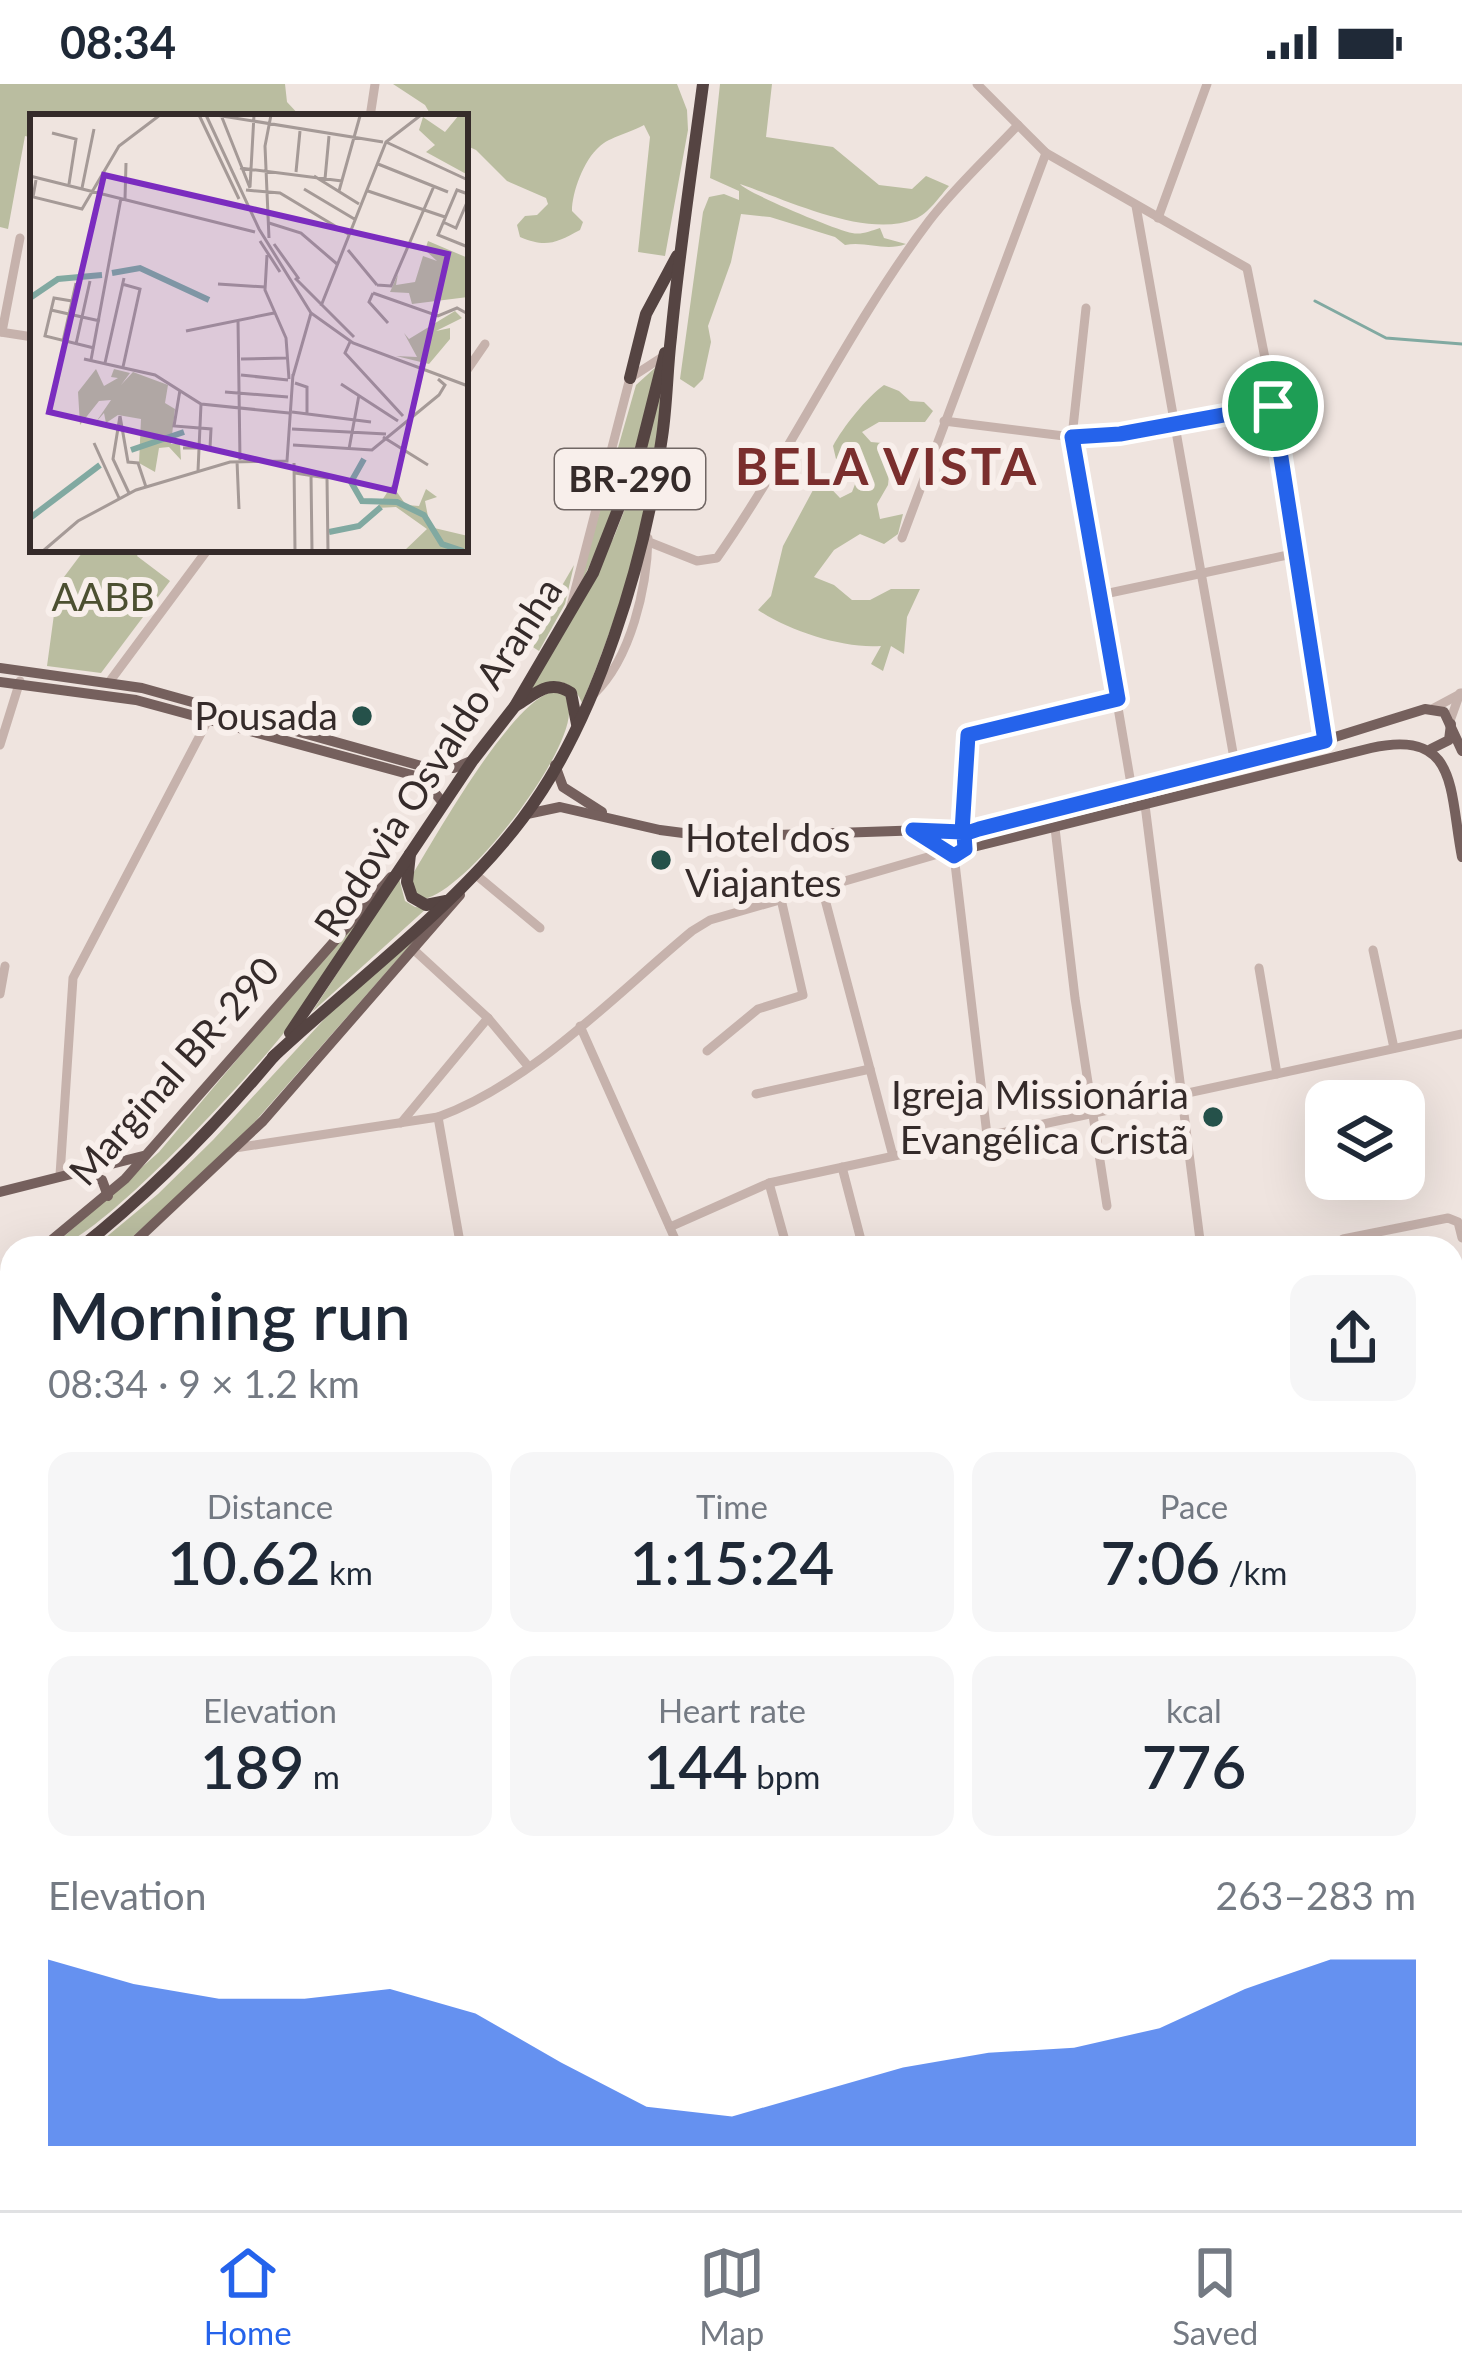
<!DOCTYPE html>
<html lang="en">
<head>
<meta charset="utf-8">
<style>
	:root { --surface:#fff; --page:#f6f6f7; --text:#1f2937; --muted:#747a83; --line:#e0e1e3; --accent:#2563eb }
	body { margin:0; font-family:Lato,sans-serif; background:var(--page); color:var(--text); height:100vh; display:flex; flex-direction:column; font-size:45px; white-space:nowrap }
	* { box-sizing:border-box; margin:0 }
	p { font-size:39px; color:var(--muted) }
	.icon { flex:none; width:66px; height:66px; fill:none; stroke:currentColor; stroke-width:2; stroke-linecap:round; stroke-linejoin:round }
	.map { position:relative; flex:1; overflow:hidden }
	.side { position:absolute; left:0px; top:1152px; width:1464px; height:975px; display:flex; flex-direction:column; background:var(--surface); border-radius:36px 36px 0 0; box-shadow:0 12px 48px #0002 }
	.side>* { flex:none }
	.fabs { position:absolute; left:1305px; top:996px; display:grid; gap:24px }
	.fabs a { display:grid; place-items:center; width:120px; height:120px; border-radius:24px; background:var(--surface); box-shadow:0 12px 48px #0002; font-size:60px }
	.pin { position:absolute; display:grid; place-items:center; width:102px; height:102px; color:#fff; margin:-51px; border:6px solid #fff; border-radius:50%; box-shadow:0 3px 12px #0007 }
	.round { display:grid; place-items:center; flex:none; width:126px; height:126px; border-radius:24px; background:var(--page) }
	.headline { display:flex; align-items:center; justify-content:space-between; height:204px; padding:0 48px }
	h1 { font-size:66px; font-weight:600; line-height:90px }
	.figures { display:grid; grid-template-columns:repeat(3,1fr); gap:18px; height:204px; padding:12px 48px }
	.figures div { display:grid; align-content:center; border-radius:24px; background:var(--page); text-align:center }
	.figures b { font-size:60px; font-weight:600 }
	.figures small { font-size:33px; font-weight:400 }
	.figures p { font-size:33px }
	.chart { height:336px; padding:24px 48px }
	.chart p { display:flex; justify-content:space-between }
	.chart svg { width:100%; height:216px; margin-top:12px; fill:var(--accent); opacity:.7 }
	.status { display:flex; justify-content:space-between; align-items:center; height:84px; padding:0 60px; background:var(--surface); direction:ltr }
	.status svg { height:33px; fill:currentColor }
	.dock { display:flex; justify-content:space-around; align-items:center; height:168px; border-top:3px solid var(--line); background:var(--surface); font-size:33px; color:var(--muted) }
	.dock a { display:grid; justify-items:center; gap:6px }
	.dock .selected { color:var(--accent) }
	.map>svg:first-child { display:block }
	.green { fill:#babda0 }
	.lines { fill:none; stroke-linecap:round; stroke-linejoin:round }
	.stream { stroke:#81a9a1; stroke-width:3 }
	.minor { stroke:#c6b2ac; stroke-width:9 }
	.major { stroke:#75605d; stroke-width:10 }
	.highway { stroke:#554442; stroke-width:12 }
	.route-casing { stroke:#fff; stroke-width:24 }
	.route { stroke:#2563eb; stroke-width:15 }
	.poi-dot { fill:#25514a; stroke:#f8efeb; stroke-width:4.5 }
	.labels { text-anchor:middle; stroke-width:12; stroke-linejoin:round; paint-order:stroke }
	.shield { fill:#f8efeb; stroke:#706664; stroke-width:3 }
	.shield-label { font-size:36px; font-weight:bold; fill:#352b2a }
	.park-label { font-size:39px; fill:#4c5031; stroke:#f8efeb }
	.poi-label { font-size:39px; fill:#352b2a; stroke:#f8efeb; text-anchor:end }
	.street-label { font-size:39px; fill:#352b2a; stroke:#f8efeb }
	.district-label { font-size:51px; font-weight:bold; letter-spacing:3px; fill:#7a2e2d; stroke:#f8efeb }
	.inset-river { fill:none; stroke:#81a9a1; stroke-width:6 }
	.inset-road { fill:none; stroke:#a59a97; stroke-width:3 }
	.view { fill:#7b2cbf; fill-opacity:0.15; stroke:#7b2cbf; stroke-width:6 }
	.inset-edge { fill:none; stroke:#352b2a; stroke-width:6 }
</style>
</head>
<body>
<div class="status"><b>08:34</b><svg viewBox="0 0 49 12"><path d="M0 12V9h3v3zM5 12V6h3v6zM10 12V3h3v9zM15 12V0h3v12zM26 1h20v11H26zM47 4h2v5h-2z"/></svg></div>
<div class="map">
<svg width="1462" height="2126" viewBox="0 0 1462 2126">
	<rect width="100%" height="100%" fill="#efe4df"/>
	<!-- green -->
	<g class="green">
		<path d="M0 0H285L287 18 301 33H33V54L25 52 8 145 0 143Z"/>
		<path d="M393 0H677L687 26 688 46 665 172 638 168 650 53 644 41C632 48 609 53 599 63 584 76 572 108 572 127L583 138 580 146C556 159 546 164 520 153L517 141 525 132 537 131 548 120 546 114 507 97 476 66 465 61V33H432L425 21Z"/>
		<path d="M720 0H772L766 53 833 63 879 101 912 105 926 92 949 102C940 112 928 130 915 135 866 155 787 116 740 100 745 108 836 146 852 149 862 151 870 147 880 144L884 154 906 160C885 168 867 157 845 161L835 153 770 133 741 130 731 178 708 242 711 258 703 295 694 304 680 295 703 128 709 113 724 110 739 116V107L710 94Z"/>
		<path d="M657 282C639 362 612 436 576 510L636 301Z"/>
		<path d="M884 301 899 307 910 317 924 318 933 327 925 338H879L862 348 871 358 892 360 888 401 877 420 880 435 903 430 898 450 884 460 860 450 834 466 814 493 834 501 852 516H870L891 505H920L907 533 904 570 891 562 883 587 871 580 881 562C844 565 789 547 758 526L771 512 783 462 820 393 840 414 852 408 857 395 851 382 836 375 833 362C843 343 867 313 884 301Z"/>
		<path d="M660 309C666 392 615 542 582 619 569 588 547 596 524 612L614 453 633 404Z"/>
		<path d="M85 465H141L137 472 170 497 101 589 47 582 58 501Z"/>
		<path d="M574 481 565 520 539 567 528 560Z"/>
		<path d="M551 608 565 610C567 617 569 623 569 629 568 674 469 805 424 815L415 810 411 797 414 788C439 747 509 622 551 608Z"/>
		<path d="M399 794 405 817 415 823 427 824 312 928Z"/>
		<path d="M376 811C347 854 320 899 290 941 260 982 93 1164 51 1164L159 1068Z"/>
		<path d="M433 835 237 1058 120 1164H93L158 1110 213 1056 341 917Z"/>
		<path d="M1462 1366V1566L1452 1568V1369Z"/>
	</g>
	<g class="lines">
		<!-- stream -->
		<g class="stream">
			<path d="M1315 217 1386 254 1462 260"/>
			<path d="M1452 1346 1462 1402"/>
			<path d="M645 2115 649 2126"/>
		</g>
		<!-- minor -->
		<g class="minor">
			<path d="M977 0 1046 69 1247 184 1269 294 1325 657"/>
			<path d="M370 33 375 0"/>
			<path d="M1136 122 1235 680"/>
			<path d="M1158 134 1207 0"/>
			<path d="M1086 224 1072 353 1132 706"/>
			<path d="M0 248 33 253"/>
			<path d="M2 248 20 154"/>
			<path d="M465 289 485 260"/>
			<path d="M944 337 1072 353 1120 350 1273 322"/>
			<path d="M902 454 1046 69"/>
			<path d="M649 458 697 477 717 474C793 365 849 243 929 137 955 103 988 73 1018 41"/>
			<path d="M1100 511 1297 469"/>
			<path d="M571 522 630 294 664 272"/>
			<path d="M110 597 208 465"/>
			<path d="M594 610C631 574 647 504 648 454"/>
			<path d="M1434 624 1462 609"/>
			<path d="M1450 637 1460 609"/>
			<path d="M0 661 20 597"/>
			<path d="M1145 721 1201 1164"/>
			<path d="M1055 744 1075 914 1107 1122"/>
			<path d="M962 749 968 651 1118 615"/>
			<path d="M954 771 987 1051"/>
			<path d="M475 790 540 844"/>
			<path d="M822 804 893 1072"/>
			<path d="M414 866 488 934 528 982"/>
			<path d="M1373 866 1394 964"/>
			<path d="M1259 884 1277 990"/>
			<path d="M0 910 5 882"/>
			<path d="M580 942 679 1164"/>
			<path d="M707 967 758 925 803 911 781 815"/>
			<path d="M756 1010 870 985"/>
			<path d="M438 1033 461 1164"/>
			<path d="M401 1039 488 934"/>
			<path d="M235 1064 438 1033C532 999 616 910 692 847L710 836 945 768"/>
			<path d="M842 1083 862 1160"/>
			<path d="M60 1091 73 894 208 636"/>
			<path d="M769 1099 787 1164"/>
			<path d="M670 1143 769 1099 1462 950"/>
			<path d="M1340 1164 1343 1155 1448 1134 1458 1138 1462 1154"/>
			<path d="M1452 1207 1462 1205"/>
			<path d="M0 1437 12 1436"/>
			<path d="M1452 1656 1462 1654"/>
			<path d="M1452 1728 1462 1727"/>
			<path d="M11 1942H12"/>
			<path d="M0 1993 12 1990"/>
			<path d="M755 2115V2126"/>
			<path d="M864 2115V2126"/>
			<path d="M913 2115V2126"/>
			<path d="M1026 2115 1027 2126"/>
			<path d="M108 2126V2115"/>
		</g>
		<!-- major -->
		<g class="major">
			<path d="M0 584 142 604 425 683 454 684 473 676"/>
			<path d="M0 598 136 616 423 694 443 719"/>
			<path d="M1431 665 1449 656 1451 640"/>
			<path d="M555 681 563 703 602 728"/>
			<path d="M527 730 560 723 660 746 714 753 955 745 964 750 1290 667 1425 625 1444 628 1462 667"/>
			<path d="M916 748 954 771 965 765 1371 664C1459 644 1449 707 1462 773"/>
			<path d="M79 1089 102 1096 108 1112"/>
			<path d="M0 1108 143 1072"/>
			<path d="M42 1164 125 1095 391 793"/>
			<path d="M128 1164 263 1037 460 811"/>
			<path d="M0 1196 12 1187"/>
			<path d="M0 1267 12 1258"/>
		</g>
		<!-- highway -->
		<g class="highway">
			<path d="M630 294 646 230 677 172"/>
			<path d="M517 621C535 610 550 594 571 609L577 640"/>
			<path d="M410 770 407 798 412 813 426 821 446 817"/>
			<path d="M290 949 473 676 515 622 593 489 639 372 665 269"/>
			<path d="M273 973C354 897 457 822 523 734 597 636 646 474 662 353 667 320 667 286 671 253 679 168 692 84 703 0"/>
			<path d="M80 1164C151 1108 217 1040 275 971"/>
			<path d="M0 1227 12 1218"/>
		</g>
	</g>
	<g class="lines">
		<defs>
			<path id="route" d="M1273 322 1325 657 979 745 964 750 965 765 954 772 913 746 962 748 968 651 1118 615 1072 353 1120 350Z"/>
		</defs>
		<!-- route casing -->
		<use href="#route" class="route-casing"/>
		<!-- route -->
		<use href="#route" class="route"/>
	</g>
	<!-- markers -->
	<g class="poi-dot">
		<circle cx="362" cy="632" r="12"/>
		<circle cx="661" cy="776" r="12"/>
		<circle cx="1213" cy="1033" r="12"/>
	</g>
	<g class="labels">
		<!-- shield labels -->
		<rect class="shield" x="555" y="365" width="150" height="60" rx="9"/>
		<g class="shield-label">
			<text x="630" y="408">BR-290</text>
		</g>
		<!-- park labels -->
		<g class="park-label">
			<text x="103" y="527">AABB</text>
		</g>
		<!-- poi labels -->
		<g class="poi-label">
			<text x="338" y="646">Pousada</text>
			<text x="685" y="768" text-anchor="start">Hotel dos<tspan x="685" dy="45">Viajantes</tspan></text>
			<text x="1189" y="1025">Igreja Missionária<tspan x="1189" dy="45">Evangélica Cristã</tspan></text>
		</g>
		<!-- street labels -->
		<g class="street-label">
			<text transform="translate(438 673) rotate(-57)" y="14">Rodovia Osvaldo Aranha</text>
			<text transform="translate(174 987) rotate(-48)" y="14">Marginal BR-290</text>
		</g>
		<!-- district labels -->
		<g class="district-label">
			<text x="887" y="401">BELA VISTA</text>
		</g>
	</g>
	<!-- overview -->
	<g transform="translate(30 30)">
		<rect width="438" height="438" fill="#efe4df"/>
		<path d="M429 1H438V61L396 38 405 31 389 16 393 3 415 18ZM398 127 438 144V183L382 190 379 179 360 178 368 160 366 171 385 168 393 142 407 147 395 136ZM425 197 432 204 406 217 420 214V225L399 250 366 242 387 243 374 219 379 225ZM66 255 74 272 88 264 81 263 84 255 100 259 91 271 103 258 138 271 135 289 145 295 141 330H150L151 346 139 333 129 334 125 358 109 349 111 305 88 301 76 309 74 299 66 308 81 286 69 287 50 311 48 278ZM362 371 376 391 389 392 396 375 407 383 395 387 400 413 438 422V437H374L397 415 366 393 347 394Z" fill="#babda0"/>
		<path class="inset-river" d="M82 159 110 154 179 186M0 184 28 165 72 161M101 336 154 318M334 345 321 368 332 387 367 388 394 401 412 430 433 437M0 404 70 351M299 418 329 412 351 393"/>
		<path class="inset-road" d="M169 1 209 85M176 1 229 115 281 199 323 229 438 272M186 1 353 28M191 1 220 74M22 19 46 25 39 70M356 28 438 66M348 50 418 78M210 54 312 67M266 58 270 17M0 62 225 118M284 62 329 90M295 65 299 22M6 66 3 83 52 95 89 32 130 1M220 73 224 1M52 74 64 15M274 75 326 106M216 76 250 79 320 121M309 77 330 2M338 77 415 103M438 80 427 76 408 121 438 133M95 85 96 49M413 108 426 114 438 86M239 109 271 119 307 150M239 124 235 32 241 1M230 127 250 158M244 130 269 165M318 136 347 171M237 141 235 176 256 224 259 265M265 164 324 223M92 170 110 175 93 253M188 170 235 173M347 171 361 172 404 72M343 179 408 202 427 194 438 200M343 179 339 188 358 209M42 187 24 184 15 222 64 234M291 192 356 28 391 1M21 196 70 207M208 206 210 346M156 217 244 199M33 227 46 169M320 228 315 239 373 302M46 230 60 167M54 245 125 261 171 290 259 299M211 245 256 244M61 246 91 84M75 249 94 164M211 261 258 266M263 262 281 199M265 269 277 273V299M311 270 368 307M150 276 144 312 181 315 180 334H153M195 278 258 283M262 298 341 308M90 302 98 348 108 349 116 373M90 302 83 345 99 379M262 315 356 320M353 323 398 351M64 329 89 384M263 331 342 336 409 281 415 271 408 265M319 335 329 281M207 347 209 395M264 349 265 437M168 357 171 290M265 359 297 364 298 437M281 361 282 437M13 437 48 407 106 376 200 348 257 347 263 260"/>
		<path class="view" d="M74 61 418 140 364 377 19 298Z"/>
		<rect width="438" height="438" class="inset-edge"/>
	</g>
</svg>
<div class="fabs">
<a><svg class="icon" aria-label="layers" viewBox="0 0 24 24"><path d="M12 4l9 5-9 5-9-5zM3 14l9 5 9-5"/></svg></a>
</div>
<div class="pin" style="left:1273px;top:322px;background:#1e9e55"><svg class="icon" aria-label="arrive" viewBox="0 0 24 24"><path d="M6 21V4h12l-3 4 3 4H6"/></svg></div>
<section class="side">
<div class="headline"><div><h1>Morning run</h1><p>08:34 · 9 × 1.2 km</p></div><a class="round"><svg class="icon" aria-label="share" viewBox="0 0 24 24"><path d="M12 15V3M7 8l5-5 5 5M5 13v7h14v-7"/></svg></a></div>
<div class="figures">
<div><p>Distance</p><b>10.62<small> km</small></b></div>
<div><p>Time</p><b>1:15:24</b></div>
<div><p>Pace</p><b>7:06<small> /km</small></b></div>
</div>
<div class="figures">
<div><p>Elevation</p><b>189<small> m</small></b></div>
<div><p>Heart rate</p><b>144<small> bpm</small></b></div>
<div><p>kcal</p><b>776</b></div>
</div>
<div class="chart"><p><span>Elevation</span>263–283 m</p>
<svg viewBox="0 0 160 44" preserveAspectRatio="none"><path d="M0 44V6L10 11L20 14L30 14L40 12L50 17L60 27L70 36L80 38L90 33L100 28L110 25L120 24L130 20L140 12L150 6L160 6V44z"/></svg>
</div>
</section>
</div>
<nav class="dock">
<a class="selected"><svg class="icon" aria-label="home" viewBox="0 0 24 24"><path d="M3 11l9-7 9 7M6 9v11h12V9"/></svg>Home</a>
<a><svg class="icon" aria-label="map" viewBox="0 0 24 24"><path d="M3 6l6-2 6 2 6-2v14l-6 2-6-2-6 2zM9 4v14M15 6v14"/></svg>Map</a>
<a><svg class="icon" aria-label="saved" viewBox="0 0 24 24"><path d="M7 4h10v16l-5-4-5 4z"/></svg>Saved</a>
</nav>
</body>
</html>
